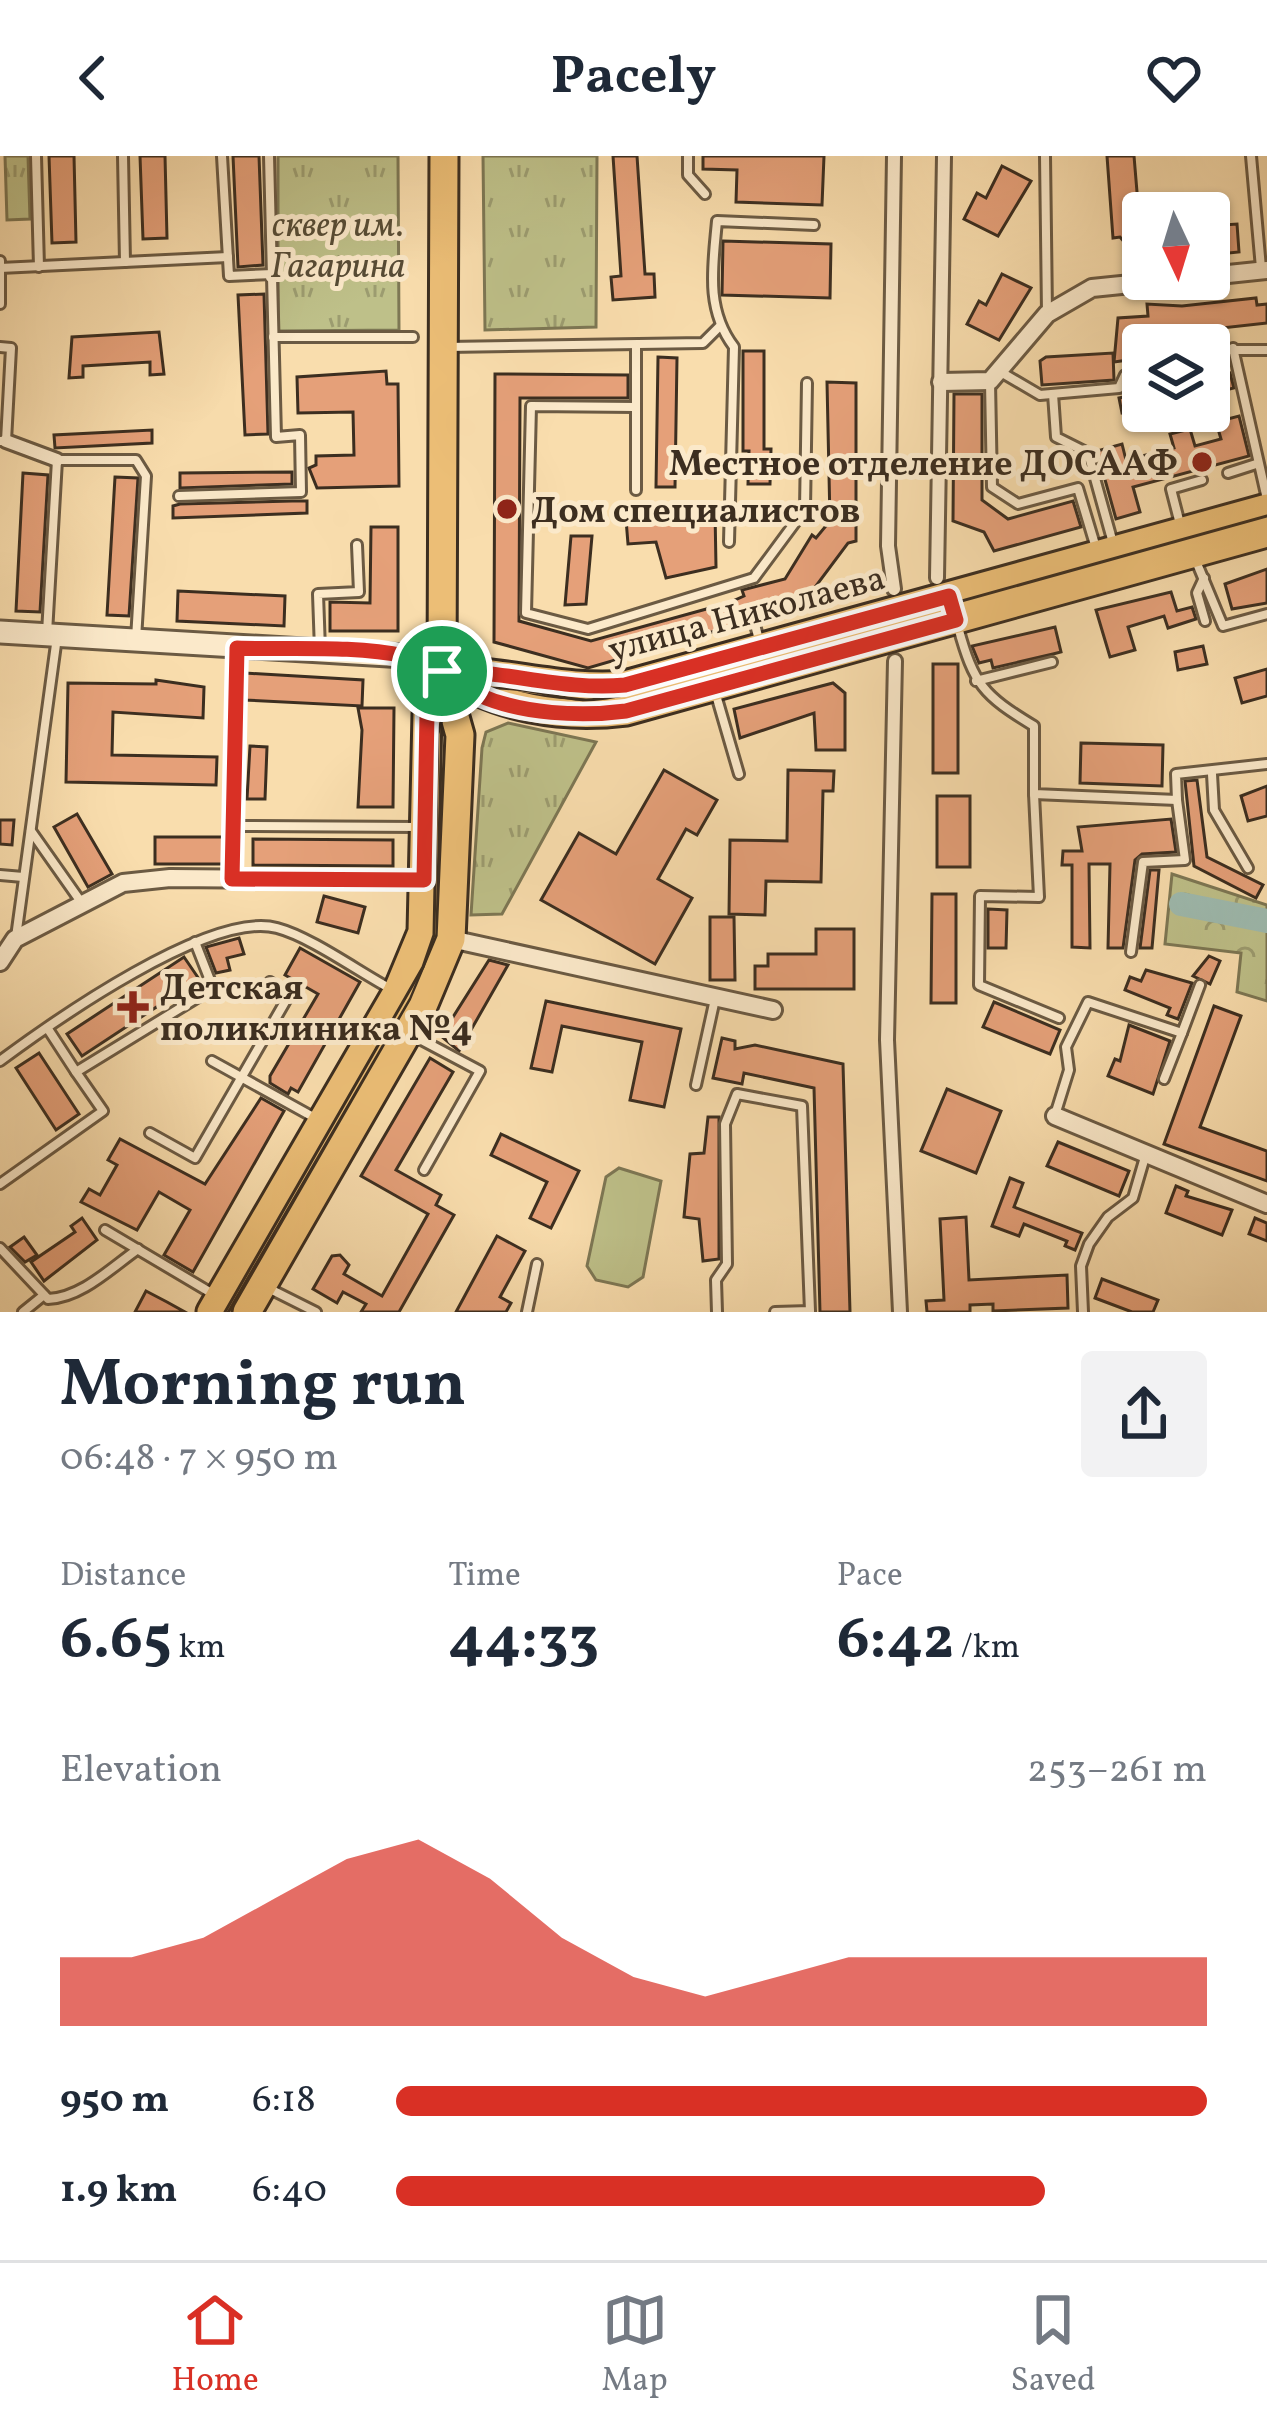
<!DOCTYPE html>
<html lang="en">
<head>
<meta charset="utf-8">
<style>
	:root { --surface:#fff; --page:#f2f2f3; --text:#1f2937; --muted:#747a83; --line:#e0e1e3; --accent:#d93025 }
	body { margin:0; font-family:Vollkorn,serif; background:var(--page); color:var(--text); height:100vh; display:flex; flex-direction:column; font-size:45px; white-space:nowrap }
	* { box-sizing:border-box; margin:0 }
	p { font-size:39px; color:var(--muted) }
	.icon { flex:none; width:66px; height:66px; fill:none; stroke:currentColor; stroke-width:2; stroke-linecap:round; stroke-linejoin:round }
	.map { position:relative; height:1156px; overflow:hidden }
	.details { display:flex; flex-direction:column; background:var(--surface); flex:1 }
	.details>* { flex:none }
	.needle { width:78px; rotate:176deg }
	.controls { position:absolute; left:1122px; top:36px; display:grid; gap:24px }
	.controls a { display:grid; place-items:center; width:108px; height:108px; border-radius:12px; background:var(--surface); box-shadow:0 3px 9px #0004; font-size:60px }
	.pin { position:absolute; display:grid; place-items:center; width:102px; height:102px; color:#fff; margin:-51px; border:6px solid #fff; border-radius:50%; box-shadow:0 3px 12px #0007 }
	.round { display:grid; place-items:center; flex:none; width:126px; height:126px; border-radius:12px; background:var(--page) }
	.summary { display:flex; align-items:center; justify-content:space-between; height:204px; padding:0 60px }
	h1 { font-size:66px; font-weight:700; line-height:90px }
	.metrics { display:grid; grid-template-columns:repeat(3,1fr); gap:18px; height:204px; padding:12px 60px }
	.metrics div { display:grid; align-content:center }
	.metrics b { font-size:60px; font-weight:700 }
	.metrics small { font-size:33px; font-weight:400 }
	.metrics p { font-size:33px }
	.chart { height:336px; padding:24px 60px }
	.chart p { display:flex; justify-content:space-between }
	.chart svg { width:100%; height:216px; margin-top:12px; fill:var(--accent); opacity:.7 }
	ul { padding:0 60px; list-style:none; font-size:39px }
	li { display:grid; grid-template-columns:192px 144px 1fr; align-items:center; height:90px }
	li i { height:30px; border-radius:15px; background:var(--accent) }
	header { display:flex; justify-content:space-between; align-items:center; height:156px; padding:0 60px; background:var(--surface); font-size:54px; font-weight:700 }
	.menu { display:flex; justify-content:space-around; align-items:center; height:168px; border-top:3px solid var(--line); background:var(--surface); font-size:33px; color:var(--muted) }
	.menu a { display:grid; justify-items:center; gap:6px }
	.menu .active { color:var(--accent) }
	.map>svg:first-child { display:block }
	.grass { fill:url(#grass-tufts); stroke:#7d7754; stroke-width:3 }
	.forest { fill:url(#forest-crowns); stroke:#7d7754; stroke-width:3 }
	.garden { fill:#bec089; stroke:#7d7754; stroke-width:3 }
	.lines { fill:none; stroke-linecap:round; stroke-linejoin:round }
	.river { stroke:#9ebbb0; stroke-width:24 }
	.building { fill:#e5a079; stroke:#3c2e20; stroke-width:3 }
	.service-casing { stroke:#6b5a43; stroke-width:14 }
	.pedestrian-casing { stroke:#6b5a43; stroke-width:18 }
	.minor-casing { stroke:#6b5a43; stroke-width:22 }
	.tertiary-casing { stroke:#6b5a43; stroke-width:27 }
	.primary-casing { stroke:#3c2e20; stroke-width:33 }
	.service { stroke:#fbe9ca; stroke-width:8 }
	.pedestrian { stroke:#fbe9ca; stroke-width:12 }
	.minor { stroke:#fbe9ca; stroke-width:16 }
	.tertiary { stroke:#fbe9ca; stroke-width:21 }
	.primary { stroke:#ecbe76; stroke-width:27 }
	.tram { stroke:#3c2e20; stroke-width:3 }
	.route-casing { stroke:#fff; stroke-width:24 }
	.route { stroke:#d93025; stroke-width:15 }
	.poi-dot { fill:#8f2418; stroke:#fbe9ca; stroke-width:4.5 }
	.labels { text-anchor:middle; stroke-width:10; stroke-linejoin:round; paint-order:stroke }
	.park-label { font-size:36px; font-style:italic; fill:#564b35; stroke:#fbe9ca }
	.poi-label { font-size:36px; font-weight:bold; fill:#3c2e20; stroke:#fbe9ca; text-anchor:start }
	.street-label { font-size:36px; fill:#3c2e20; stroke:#fbe9ca }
</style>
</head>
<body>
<header><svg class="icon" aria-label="back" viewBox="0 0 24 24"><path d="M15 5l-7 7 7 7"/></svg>Pacely<svg class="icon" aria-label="heart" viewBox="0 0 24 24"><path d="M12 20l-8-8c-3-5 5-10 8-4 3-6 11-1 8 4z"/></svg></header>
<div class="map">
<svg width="1267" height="1156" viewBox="0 0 1267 1156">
	<defs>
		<pattern id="grass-tufts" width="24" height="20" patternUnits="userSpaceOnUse" patternTransform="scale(3)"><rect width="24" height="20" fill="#bec089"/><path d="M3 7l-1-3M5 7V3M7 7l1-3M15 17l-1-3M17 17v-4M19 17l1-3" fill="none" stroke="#9c9c70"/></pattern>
		<pattern id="forest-crowns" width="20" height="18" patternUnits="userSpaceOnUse" patternTransform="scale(3)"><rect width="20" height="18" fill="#bec089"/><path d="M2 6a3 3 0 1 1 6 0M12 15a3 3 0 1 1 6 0" fill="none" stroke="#9c9c70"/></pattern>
	</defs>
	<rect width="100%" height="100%" fill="#f9ddad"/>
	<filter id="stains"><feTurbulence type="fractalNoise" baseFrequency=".00167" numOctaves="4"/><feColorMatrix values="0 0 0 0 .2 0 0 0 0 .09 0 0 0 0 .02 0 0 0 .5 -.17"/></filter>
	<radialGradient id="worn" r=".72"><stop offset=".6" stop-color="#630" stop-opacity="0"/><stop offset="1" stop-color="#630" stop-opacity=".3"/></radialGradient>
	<!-- grass -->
	<g class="grass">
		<path d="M5 0H28L30 63 7 64Z"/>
		<path d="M278 0H398L399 174 278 175Z"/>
		<path d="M483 0H597L596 171 485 174Z"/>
		<path d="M508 567 596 586 502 758 471 759 482 592 486 576Z"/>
	</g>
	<!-- forest -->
	<path class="forest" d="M1172 718 1267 749V845L1237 836 1241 797 1165 788Z"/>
	<!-- garden -->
	<path class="garden" d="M619 1012 661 1025 643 1121 628 1131 596 1124 587 1110 606 1021Z"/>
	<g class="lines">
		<!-- river -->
		<path class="river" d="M1181 748 1267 765"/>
	</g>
	<!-- building -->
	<g class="building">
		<path d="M49 0H74L76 86 52 87Z"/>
		<path d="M140 0H165L167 82 143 83Z"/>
		<path d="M233 0H259L263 109 238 111Z"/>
		<path d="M613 0H637L645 118H654L655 141 613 144 611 121 621 120Z"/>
		<path d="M703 0H824L822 49 736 46 737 14 703 13Z"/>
		<path d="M1107 0H1134L1143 108 1120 81 1113 82Z"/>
		<path d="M1002 10 1031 25 998 80 964 63 977 37 986 42Z"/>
		<path d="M1237 68 1239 96 1209 99V70Z"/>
		<path d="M723 85 831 88 830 142 722 139Z"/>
		<path d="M1002 118 1031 132 999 184 967 168 979 145 986 149Z"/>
		<path d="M264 138 268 278 245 279 238 139Z"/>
		<path d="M1256 142 1257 149 1267 148V167L1176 177V186L1143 189V202L1114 206 1118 162 1148 160 1147 148 1182 150Z"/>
		<path d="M159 176 164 218 150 219V206L83 210V221L69 222 72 181Z"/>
		<path d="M743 195H764V293H771L770 328H748L749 295H743Z"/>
		<path d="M1113 197 1114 224 1042 229 1040 205 1046 201Z"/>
		<path d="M658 201 677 202 675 331H656Z"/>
		<path d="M386 215 387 228H398L399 330 317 332 309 312 316 309V300L354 299 353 256 298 257 297 221Z"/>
		<path d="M1230 217 1234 232 1209 238V222Z"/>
		<path d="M495 218 628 219V242H520L519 465 591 485 728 447 744 440 742 434 785 423 812 379 816 382 830 365 827 226 856 227V385L848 387 804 446 761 458 749 449 746 466 588 512 494 486Z"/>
		<path d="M1143 237V252L1122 257 1119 242Z"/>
		<path d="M954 238H982V344L1008 363 1073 345 1081 371 994 395 984 376 953 365Z"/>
		<path d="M1239 260 1249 300 1133 331 1140 356 1116 363 1097 295 1122 288 1126 304 1174 292 1170 278 1190 273 1195 290 1221 283 1216 266Z"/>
		<path d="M152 274V287L55 292 54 279Z"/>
		<path d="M292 316V328L180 332V317Z"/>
		<path d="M23 317 48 319 40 456 16 455Z"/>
		<path d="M115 321 138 322 129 460 107 459Z"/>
		<path d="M292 345H307V357L173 362V350L180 348Z"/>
		<path d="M625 351 715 355 716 411 666 422 656 386 628 388Z"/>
		<path d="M371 371H398V475H330V446L370 447Z"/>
		<path d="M571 380H592L586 448 565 449Z"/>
		<path d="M1267 413V447L1232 453 1225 428Z"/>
		<path d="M178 435 285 440 284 470 177 465Z"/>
		<path d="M1171 436 1177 455 1192 451 1196 463 1168 472 1164 460 1128 471 1135 494 1110 501 1096 454Z"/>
		<path d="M1055 471 1061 496 1053 498 993 512 991 504 979 507 972 490Z"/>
		<path d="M1203 490 1207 508 1178 514 1175 496Z"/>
		<rect x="933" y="508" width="25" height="109"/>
		<path d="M1267 513V540L1242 547 1235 522Z"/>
		<path d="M245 517 363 524 362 550 244 544Z"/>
		<path d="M156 524 204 531 203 562 113 556 112 599 217 601 216 629 66 626 68 527 156 528Z"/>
		<path d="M833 527 845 537V594H816L814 557 740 582 734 553Z"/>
		<path d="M358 552H394L393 651H358L362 574Z"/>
		<path d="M1081 587 1163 589 1162 630 1080 627Z"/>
		<path d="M250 590 267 591 265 643H247Z"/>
		<path d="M664 614 717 644 697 679 686 673 658 723 692 742 655 808 541 744 579 677 616 698Z"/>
		<path d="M788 614 834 615 833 635H823L821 726 766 725 765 759 729 758 730 684 787 685Z"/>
		<path d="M1197 624 1207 701 1263 729 1256 742 1194 710 1185 625Z"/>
		<path d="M1267 630V660L1248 665 1241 640Z"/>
		<rect x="937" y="640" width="33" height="71"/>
		<path d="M77 658 112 718 88 731 54 671Z"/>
		<path d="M1171 663 1176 696 1142 698 1135 704 1123 792H1108L1110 708H1089L1090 792 1072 791V709H1062L1063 695H1082L1078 671Z"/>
		<path d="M0 664H14L12 689 0 688Z"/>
		<path d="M155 681H225L224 708H155Z"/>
		<path d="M253 683 393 684V710L253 709Z"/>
		<path d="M1150 714H1159L1152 792H1140Z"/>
		<path d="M932 738H956V847H931Z"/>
		<path d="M324 740 365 751 358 777 317 766Z"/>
		<path d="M988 753 1007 754 1006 792H988Z"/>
		<path d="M710 761H734L735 824H710Z"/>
		<path d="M816 773H854V833H755V810H768V798H816Z"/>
		<path d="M239 782 244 798 227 802 230 814 216 817 206 791Z"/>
		<path d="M300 792 360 826 298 936 291 932 288 938 270 927V920L318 838 285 819Z"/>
		<path d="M1209 800 1220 805 1210 828 1193 820Z"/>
		<path d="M184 801 199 823 82 900 67 878Z"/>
		<path d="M489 804 508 809 459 895 441 880Z"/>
		<path d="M1146 814 1192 827 1178 863 1167 859 1170 852 1125 834 1130 821 1141 825Z"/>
		<path d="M546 845 681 873 664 951 630 944 642 886 562 870 552 916 531 912Z"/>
		<path d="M994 846 1060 874 1050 898 983 871Z"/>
		<path d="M1214 850 1241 860 1200 971 1267 995V1025L1164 988Z"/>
		<path d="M1129 869 1170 885 1153 938 1108 920 1115 903 1120 905Z"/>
		<path d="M722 882 735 885V893L755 889 843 908 850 1156H820L814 932 744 917 742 928 713 922Z"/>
		<path d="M39 897 79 958 56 974 16 912Z"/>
		<path d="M430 902 453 916 396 1014 441 1039 436 1049 454 1059 399 1156H361L366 1148 343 1136 337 1147 313 1133 332 1100 340 1099 349 1109 344 1118 382 1140 428 1058 361 1020Z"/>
		<path d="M947 933 1001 955 976 1017 921 995Z"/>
		<path d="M261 942 284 955 193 1116 164 1099 190 1054 159 1036 137 1074 81 1046 89 1033 100 1039 117 1009 108 1004 120 983 205 1028Z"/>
		<path d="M708 961H719V1103L703 1105 699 1063 684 1061 690 998 704 997Z"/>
		<path d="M501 978 579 1015 551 1072 530 1062 547 1026 491 999Z"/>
		<path d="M1058 986 1129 1015 1119 1040 1047 1010Z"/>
		<path d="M1010 1022 1023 1027 1014 1051 1082 1077 1075 1094 1065 1090 1067 1085 1024 1068 1019 1080 992 1070Z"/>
		<path d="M1176 1030 1188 1035 1186 1040 1232 1054 1222 1079 1166 1057Z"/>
		<path d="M966 1061 969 1124 1067 1119 1068 1152 993 1155V1148L970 1149V1156H927L926 1145 944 1144 940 1063Z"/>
		<path d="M82 1062 97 1084 44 1125 31 1106 75 1076 71 1070Z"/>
		<path d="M1255 1062 1267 1067V1085L1249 1078Z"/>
		<path d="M497 1080 525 1095 500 1141 511 1147 506 1156H456Z"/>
		<path d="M24 1081 37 1099 25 1106 10 1091Z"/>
		<path d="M1102 1123 1158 1144 1153 1156H1132L1095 1142Z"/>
		<path d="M146 1135 167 1146 185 1156H135Z"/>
	</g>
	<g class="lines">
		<defs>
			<g id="service">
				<path d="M36 0 39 111"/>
				<path d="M123 0 125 106"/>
				<path d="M222 0 229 120 273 118"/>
				<path d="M688 0V19L705 38"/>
				<path d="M1045 0 1047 156"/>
				<path d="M1251 0 1261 112"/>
				<path d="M0 105V112L228 101"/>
				<path d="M0 148V112"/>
				<path d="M273 181H413"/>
				<path d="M636 190V334"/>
				<path d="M0 191 11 192 6 285H0"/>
				<path d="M447 191 703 187 719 171"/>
				<path d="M1233 192 1267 343"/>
				<path d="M1209 194H1267"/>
				<path d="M999 215 1040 239 1119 232 1125 219 1143 212"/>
				<path d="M990 226 992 331 1018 348 1078 332 1096 392"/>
				<path d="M1053 238 1056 281 1088 297 1113 387"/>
				<path d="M635 251 531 250 526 457 588 473 754 422 805 353 807 227"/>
				<path d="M1228 317 1256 308"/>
				<path d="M179 340 301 336 300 279 276 281 269 0"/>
				<path d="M1180 368 1171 333 1202 324"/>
				<path d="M729 386 734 191C705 153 713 110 717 65L814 69"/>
				<path d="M1196 405 1223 470 1267 458"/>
				<path d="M1204 422 1197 437 1205 465"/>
				<path d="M752 457 759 484"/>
				<path d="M958 471C974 529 983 539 1034 570V638L1177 644 1176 618 1267 608"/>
				<path d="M47 477 57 304H136L146 320 136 483"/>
				<path d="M320 494 318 438 359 436 357 389"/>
				<path d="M976 525 1052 506"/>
				<path d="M716 539 739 618"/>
				<path d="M1212 618 1214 654 1248 712"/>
				<path d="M1034 638 1039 741 980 740 979 829 1059 862"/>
				<path d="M233 670 418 671"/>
				<path d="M31 675 81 746"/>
				<path d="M0 719 23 721"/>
				<path d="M232 723 237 493"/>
				<path d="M16 781 57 481"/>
				<path d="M1131 796 1143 706 1185 704 1177 644"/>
				<path d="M48 873 76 916"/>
				<path d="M1182 877 1200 829"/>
				<path d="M414 880 480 915 424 1014"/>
				<path d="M0 905C54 865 211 754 277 772 311 781 359 816 391 833"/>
				<path d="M212 905 315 962"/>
				<path d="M696 929 715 843"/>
				<path d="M1055 959 1069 914 1066 891 1088 846 1182 877 1164 923"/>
				<path d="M150 977 195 1002 289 839 270 826"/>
				<path d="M0 1028 103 955 76 916 213 832 195 786"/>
				<path d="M105 1074 213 1138"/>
				<path d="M0 1092 48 1143C81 1142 111 1112 138 1093"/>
				<path d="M270 1133 316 1156"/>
				<path d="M23 1156 44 1139"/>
				<path d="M527 1156 537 1108"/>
				<path d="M717 1156 716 1124 727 1108 725 968 737 938 802 950 810 1155 775 1156"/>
				<path d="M1083 1156 1081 1110 1089 1088 1108 1061 1133 1042 1145 1001"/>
			</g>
			<g id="pedestrian">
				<path d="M894 0 888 390 894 433"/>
				<path d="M6 285 57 304"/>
				<path d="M937 422 944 0"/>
				<path d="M895 505 887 884 900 1156"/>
			</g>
			<g id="minor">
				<path d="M1209 120 1267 114"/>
				<path d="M941 226 990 225 1047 158 1092 132 1180 123"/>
				<path d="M451 783 773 854"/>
				<path d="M0 806 15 783 123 727 170 722 424 724"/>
				<path d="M1055 960 1267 1048"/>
			</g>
			<path id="tertiary" d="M0 476 405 500 442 515"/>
			<g id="primary">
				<path d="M442 515C496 552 561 563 626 555L1267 377"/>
				<path d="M442 515C504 514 564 535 625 529L1267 352"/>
				<path d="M211 1156 397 836 422 776 427 558 442 515"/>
				<path d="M247 1156 423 850 451 783 460 579 442 515 444 0"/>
			</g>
		</defs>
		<!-- service casing -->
		<use href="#service" class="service-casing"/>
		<!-- pedestrian casing -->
		<use href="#pedestrian" class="pedestrian-casing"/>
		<!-- minor casing -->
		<use href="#minor" class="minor-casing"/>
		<!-- tertiary casing -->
		<use href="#tertiary" class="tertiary-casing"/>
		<!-- primary casing -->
		<use href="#primary" class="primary-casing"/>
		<!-- service -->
		<use href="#service" class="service"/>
		<!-- pedestrian -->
		<use href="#pedestrian" class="pedestrian"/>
		<!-- minor -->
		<use href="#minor" class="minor"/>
		<!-- tertiary -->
		<use href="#tertiary" class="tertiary"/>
		<!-- primary -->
		<use href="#primary" class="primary"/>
		<!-- tram -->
		<path class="tram" d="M225 1156 423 811 434 779 438 578C451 503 539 542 586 544 598 544 612 541 624 539L1267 360"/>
	</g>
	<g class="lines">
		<defs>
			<path id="route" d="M442 515 427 558 424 724 232 723 237 492C290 494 352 489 405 500 433 506 454 527 479 539 521 558 581 561 626 555L956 464 949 440 625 529C564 535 504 514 442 515"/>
		</defs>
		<!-- route casing -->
		<use href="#route" class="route-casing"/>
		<!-- route -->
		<use href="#route" class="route"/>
	</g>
	<!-- markers -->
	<g class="poi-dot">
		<circle cx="1202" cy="306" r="12"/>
		<circle cx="507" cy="353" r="12"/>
		<path d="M127 833h12v12h12v12h-12v12h-12v-12h-12v-12h12z"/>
	</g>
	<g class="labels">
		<!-- park labels -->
		<g class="park-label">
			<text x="338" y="80">сквер им.<tspan x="338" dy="41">Гагарина</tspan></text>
		</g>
		<!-- poi labels -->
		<g class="poi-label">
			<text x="1178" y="319" text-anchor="end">Местное отделение ДОСААФ</text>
			<text x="531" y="366">Дом специалистов</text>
			<text x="160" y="843">Детская<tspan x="160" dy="41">поликлиника №4</tspan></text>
		</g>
		<!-- street labels -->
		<g class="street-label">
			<text transform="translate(746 456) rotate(-15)" y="13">улица Николаева</text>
		</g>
	</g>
	<rect width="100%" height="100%" filter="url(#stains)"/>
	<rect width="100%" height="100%" fill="url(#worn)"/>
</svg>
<div class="controls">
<a><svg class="needle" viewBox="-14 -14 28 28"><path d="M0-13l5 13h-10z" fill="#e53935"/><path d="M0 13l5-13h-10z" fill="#747a83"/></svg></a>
<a><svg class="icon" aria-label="layers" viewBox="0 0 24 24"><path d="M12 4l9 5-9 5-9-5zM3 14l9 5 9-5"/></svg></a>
</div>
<div class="pin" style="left:442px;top:515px;background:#1e9e55"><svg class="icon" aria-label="arrive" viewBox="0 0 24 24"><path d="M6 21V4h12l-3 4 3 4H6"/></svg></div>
</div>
<section class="details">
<div class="summary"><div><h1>Morning run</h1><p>06:48 · 7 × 950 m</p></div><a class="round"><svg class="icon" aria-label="share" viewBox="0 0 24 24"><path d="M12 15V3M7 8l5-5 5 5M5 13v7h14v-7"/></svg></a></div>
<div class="metrics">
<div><p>Distance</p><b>6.65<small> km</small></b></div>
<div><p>Time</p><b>44:33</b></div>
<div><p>Pace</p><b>6:42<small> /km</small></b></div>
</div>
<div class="chart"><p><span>Elevation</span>253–261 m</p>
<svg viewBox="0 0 160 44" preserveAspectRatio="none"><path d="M0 44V30L10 30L20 26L30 18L40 10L50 6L60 14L70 26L80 34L90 38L100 34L110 30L120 30L130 30L140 30L150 30L160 30V44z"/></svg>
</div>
<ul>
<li><b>950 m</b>6:18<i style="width:100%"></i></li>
<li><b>1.9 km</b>6:40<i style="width:80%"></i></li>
</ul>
</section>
<nav class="menu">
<a class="active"><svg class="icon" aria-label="home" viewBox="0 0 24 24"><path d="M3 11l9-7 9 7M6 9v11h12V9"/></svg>Home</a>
<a><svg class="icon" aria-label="map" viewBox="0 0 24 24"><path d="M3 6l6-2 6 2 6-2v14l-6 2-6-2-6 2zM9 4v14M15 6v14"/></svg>Map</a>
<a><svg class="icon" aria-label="saved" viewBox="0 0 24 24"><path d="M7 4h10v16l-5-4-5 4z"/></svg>Saved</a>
</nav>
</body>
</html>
